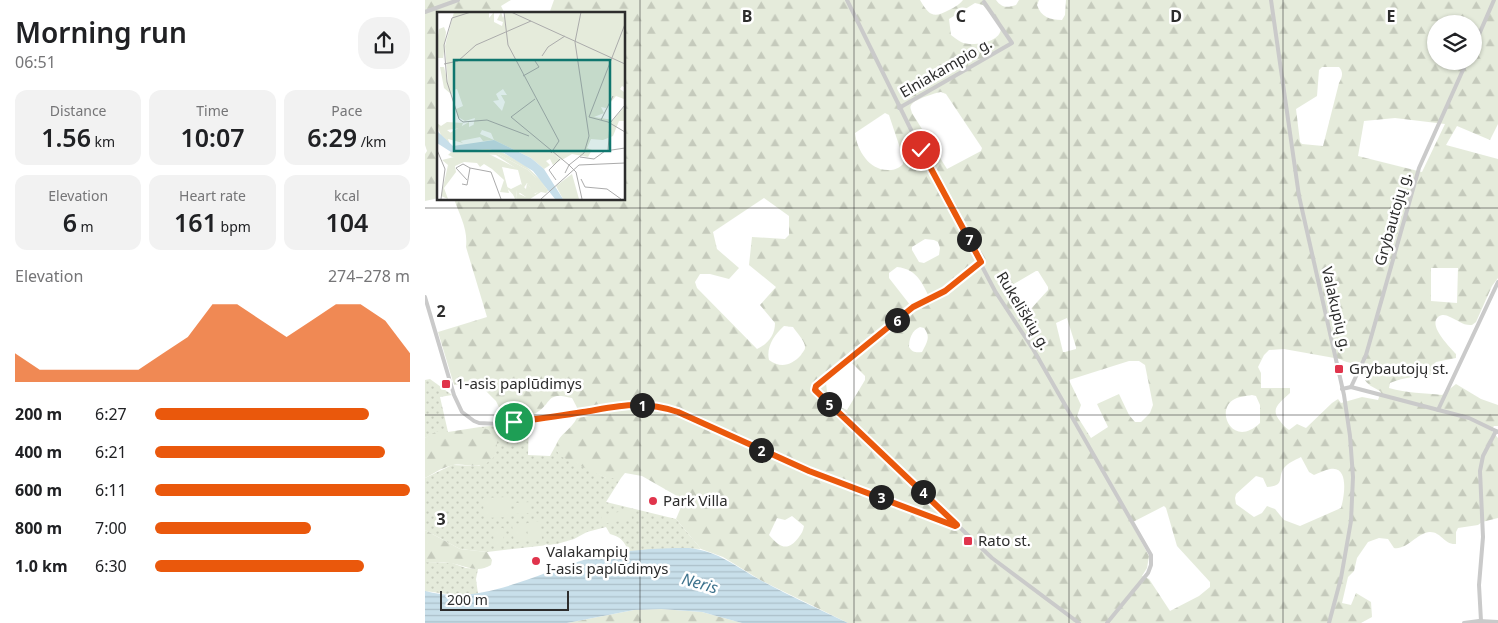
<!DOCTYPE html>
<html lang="en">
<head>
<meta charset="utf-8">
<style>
	:root { --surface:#fff; --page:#f2f2f2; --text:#202124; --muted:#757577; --accent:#ea580c }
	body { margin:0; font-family:"Noto Sans",sans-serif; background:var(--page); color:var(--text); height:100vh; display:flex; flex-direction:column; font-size:19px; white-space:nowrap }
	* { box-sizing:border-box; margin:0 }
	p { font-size:16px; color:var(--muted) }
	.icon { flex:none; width:28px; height:28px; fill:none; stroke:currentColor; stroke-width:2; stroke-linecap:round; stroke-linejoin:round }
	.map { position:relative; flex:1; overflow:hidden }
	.details { display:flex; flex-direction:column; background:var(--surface); width:425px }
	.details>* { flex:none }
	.tools { position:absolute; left:1002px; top:15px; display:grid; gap:10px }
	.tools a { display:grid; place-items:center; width:55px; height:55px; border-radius:50%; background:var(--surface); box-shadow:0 1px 4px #0004; font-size:25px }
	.scale { position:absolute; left:15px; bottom:12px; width:129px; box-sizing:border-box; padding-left:5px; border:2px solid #2d2d2d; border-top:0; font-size:14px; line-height:18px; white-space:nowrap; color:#2d2d2d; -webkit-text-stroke:4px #fff; paint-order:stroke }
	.pin { position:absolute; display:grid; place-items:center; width:42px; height:42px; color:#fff; margin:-21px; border:2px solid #fff; border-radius:50%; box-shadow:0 1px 5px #0007 }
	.km { position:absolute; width:25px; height:25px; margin:-12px; border-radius:50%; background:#222; color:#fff; font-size:14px; line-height:25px; text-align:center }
	.round { display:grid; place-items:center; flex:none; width:52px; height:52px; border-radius:20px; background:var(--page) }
	.head { display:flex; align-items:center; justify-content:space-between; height:85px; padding:0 15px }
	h1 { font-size:28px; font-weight:600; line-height:38px }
	.stats { display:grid; grid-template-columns:repeat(3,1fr); gap:8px; height:85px; padding:5px 15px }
	.stats div { display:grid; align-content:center; border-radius:12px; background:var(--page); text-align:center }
	.stats b { font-size:25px; font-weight:600 }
	.stats small { font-size:14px; font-weight:400 }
	.stats p { font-size:14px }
	.chart { height:140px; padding:10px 15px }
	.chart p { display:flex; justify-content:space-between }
	.chart svg { width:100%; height:90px; margin-top:5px; fill:var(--accent); opacity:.7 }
	ul { padding:0 15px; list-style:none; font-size:16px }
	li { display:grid; grid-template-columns:80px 60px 1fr; align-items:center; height:38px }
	li i { height:12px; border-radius:6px; background:var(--accent) }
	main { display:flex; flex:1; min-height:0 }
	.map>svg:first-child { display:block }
	.grass { fill:url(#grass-dots) }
	.forest { fill:url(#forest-firs); fill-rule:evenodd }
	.garden { fill:#e5ebdb }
	.water { fill:url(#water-rules) }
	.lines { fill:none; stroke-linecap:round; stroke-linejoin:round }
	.street { stroke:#cacaca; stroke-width:4 }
	.route-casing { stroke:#fff; stroke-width:10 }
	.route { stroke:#ea580c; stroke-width:6 }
	.grid { fill:none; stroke:#2d2d2d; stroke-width:1; stroke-opacity:0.55 }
	.poi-dot { fill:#e0344c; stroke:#fff; stroke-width:2 }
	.labels { text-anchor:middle; stroke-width:5; stroke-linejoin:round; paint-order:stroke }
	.street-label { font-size:15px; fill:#2d2d2d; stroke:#fff }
	.poi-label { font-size:15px; fill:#2d2d2d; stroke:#fff; text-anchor:start }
	.water-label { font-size:16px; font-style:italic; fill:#3e738d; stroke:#fff }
	.inset-road { fill:none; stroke:#ababab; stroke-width:1 }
	.view { fill:#0f766e; fill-opacity:0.15; stroke:#0f766e; stroke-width:2.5 }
	.inset-edge { fill:none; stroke:#2d2d2d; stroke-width:2.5 }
	.grid-label { font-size:16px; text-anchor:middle; font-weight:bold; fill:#2d2d2d; stroke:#fff; stroke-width:5; stroke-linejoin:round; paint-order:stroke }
</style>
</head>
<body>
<main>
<section class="details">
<div class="head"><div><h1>Morning run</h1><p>06:51</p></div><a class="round"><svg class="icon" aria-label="share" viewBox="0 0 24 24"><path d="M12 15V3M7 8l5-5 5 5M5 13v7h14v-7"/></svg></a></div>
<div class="stats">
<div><p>Distance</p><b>1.56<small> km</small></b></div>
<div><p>Time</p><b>10:07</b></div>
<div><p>Pace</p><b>6:29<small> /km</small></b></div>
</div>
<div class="stats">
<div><p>Elevation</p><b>6<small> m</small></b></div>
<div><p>Heart rate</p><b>161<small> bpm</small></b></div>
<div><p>kcal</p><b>104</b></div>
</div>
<div class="chart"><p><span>Elevation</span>274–278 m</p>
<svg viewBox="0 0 160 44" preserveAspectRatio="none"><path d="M0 44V30L10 38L20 38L30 38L40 38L50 38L60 30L70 22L80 6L90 6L100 14L110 22L120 14L130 6L140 6L150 14L160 30V44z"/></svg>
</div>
<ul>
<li><b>200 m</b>6:27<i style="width:84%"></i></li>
<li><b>400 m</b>6:21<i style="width:90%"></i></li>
<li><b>600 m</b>6:11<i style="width:100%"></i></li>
<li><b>800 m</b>7:00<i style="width:61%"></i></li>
<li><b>1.0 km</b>6:30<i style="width:82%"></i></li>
</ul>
</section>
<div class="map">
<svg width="1073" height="623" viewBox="0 0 1073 623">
	<defs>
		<pattern id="grass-dots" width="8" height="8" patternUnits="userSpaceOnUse" patternTransform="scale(1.25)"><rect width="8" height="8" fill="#e5ebdb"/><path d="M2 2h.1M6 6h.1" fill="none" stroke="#c5cabc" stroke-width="1.8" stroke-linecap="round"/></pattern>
		<pattern id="forest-firs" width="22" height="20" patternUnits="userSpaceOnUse" patternTransform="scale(1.25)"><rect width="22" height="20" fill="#e5ebdb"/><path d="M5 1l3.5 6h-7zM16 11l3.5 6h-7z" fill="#c5cabc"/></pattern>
		<pattern id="water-rules" width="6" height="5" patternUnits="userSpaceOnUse" patternTransform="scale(1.25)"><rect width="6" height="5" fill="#c8dfea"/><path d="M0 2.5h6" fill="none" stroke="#acc0c9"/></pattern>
	</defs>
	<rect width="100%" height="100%" fill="#fff"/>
	<!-- grass -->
	<g class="grass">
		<path d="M5 379 27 395 15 397 23 432H12L0 438V380Z"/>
		<path d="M104 422 103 455 125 456 132 443V451L181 478H196L181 502 251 519 276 549 253 548 204 552C199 541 196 537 185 534L181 527 162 532 149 539 132 544 62 552 35 549 0 530V478L27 465 54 466 70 455C73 438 71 433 55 427Z"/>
		<path d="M0 562 27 563 41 568 53 569 51 579 53 594 30 595 0 591Z"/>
	</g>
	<!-- forest -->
	<g class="forest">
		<path d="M0 0H86L76 6 80 14H14V198L0 201V154L2 151 0 145Z"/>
		<path d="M129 0H495C504 15 508 19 524 10 530 7 534 5 538 0H571C577 8 582 8 591 5L594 0H614L612 5C616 17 625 20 637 20L640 15 641 0H1073V124L1065 140 1032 126 1021 145 1073 159V278L1067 286 1051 322 1047 325C1038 326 1033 320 1025 317 1021 315 1017 314 1013 317 1003 326 1025 347 1031 354V358L1011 362 1009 364 1011 374C996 376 979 377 965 383L964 388C982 393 999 393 1017 395L1031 384 1056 399 1073 405V426H1069L1066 430 1073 438V518L1057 522 1053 525 1033 528 1031 532V544C1019 545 1016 531 1004 532 991 534 982 550 969 548L963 539 954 538 943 542 932 558 929 571 923 577 917 603 926 605 931 593 946 602 947 617 936 623H423L337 581 298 557 276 549 251 519 259 500 217 476 200 473 196 478H181L135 456C121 437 153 430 153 412 153 408 149 402 147 398 120 391 128 403 111 413 102 417 89 417 79 418L71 401 61 391 46 384 29 385 13 332 62 317 41 247C43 229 35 216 29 199H199V14H124ZM550 3 558 5 576 28C576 43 546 47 536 42 532 40 529 37 526 35L524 19ZM1011 24H1049V61H1011ZM897 67H914C919 72 917 78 914 83L898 146 877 144 875 142 871 109 892 96 894 70ZM516 92 521 94 557 148 556 151 522 169 487 113C486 109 484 107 487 104 491 99 510 93 516 92ZM460 113 464 115 478 157V164C474 168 470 170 464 170 445 171 432 151 430 133ZM970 118 1020 124 997 172 933 156 939 121ZM339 198 364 216V235L360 239 327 237 324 265 351 287 335 305 350 323C350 335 343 344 332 349L272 288 270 282 275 274H285L304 279 314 268 292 249 288 232ZM500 239 509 240 513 242 515 248 514 255 499 263 494 262 487 250V247ZM472 267C493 269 498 285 506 301L505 303 489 310 464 278V273ZM1006 268H1033L1032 303 1006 301ZM611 271H613L623 287V290L604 311 601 312C591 307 580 300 582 288ZM642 318 651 347V349L640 352H638L631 323ZM359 326 368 327C371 332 381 342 380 348 380 350 377 353 376 355 367 365 356 369 344 360 341 347 349 335 359 326ZM495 327 499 328C506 337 502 342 497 352 491 353 487 352 484 347 484 339 487 330 495 327ZM859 349 915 359C921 363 927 362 933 366 939 370 938 375 940 380 943 386 951 388 956 392L953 400 937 397 916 403 913 399 907 403 881 428 872 424 864 430C860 427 858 425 855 421 844 408 856 402 865 393V388H836V373L833 367 839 355 844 350ZM421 357 440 376V380L422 410 415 407 402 392 400 373ZM704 361H714L720 365 728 405 725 413 716 422H710L704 415 694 394 672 404 683 427 666 438 652 416 656 405 644 380ZM827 395 831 396 835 405V423C808 449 790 411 808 400 812 397 821 396 827 395ZM876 457 884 472 889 475C894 473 900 470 905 469 925 465 919 498 916 508L875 526 859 520 850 509 842 506 837 513 829 517 811 504 810 498 811 494 831 476 838 478 842 487C861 486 852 477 859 468 863 463 870 460 876 457ZM739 506 741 508 752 546 785 582V587L774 596 745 611 724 579 717 576 722 568 724 556 706 523ZM367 516 379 526C378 531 377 533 374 537 363 552 355 548 344 535L352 518 360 520Z"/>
		<path d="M55 427C58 428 63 429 66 431 74 437 74 454 66 460 52 472 39 461 25 466 16 468 8 474 0 478V438C6 434 15 428 23 432Z"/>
		<path d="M0 530 35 549 62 552 67 560 66 565C52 574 39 565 25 563 17 562 8 563 0 562Z"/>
		<path d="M236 609 277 612 317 623H142L209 610Z"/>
	</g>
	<!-- garden -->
	<g class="garden">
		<path d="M85 497V517L59 518 58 498Z"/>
		<path d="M105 502 106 513 90 514 89 503Z"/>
		<path d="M205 510 207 519 177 524 176 515Z"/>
		<path d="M115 521 117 540 103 541 102 523Z"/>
		<path d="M100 523 101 541 89 542 87 524Z"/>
		<path d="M78 528 79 545H69L68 529Z"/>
	</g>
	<!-- water -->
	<path class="water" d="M264 548C294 551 311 567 337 581 365 596 394 609 423 623H317L277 612 236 609 209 610 142 623H0V591C56 606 109 574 162 559 195 550 230 548 264 548Z"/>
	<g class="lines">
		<!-- street -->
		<g class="street">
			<path d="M422 0 496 150 570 291 608 349 726 555V565L723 573 682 623"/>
			<path d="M846 0 874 196 919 395 925 436 928 477 926 521 916 578 904 623"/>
			<path d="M0 12 33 0"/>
			<path d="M1049 46 1069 0"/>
			<path d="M474 108 587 43 559 2"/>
			<path d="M556 262 520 291 488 307 391 386 390 390 567 558 654 623"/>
			<path d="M0 297 29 395 37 412 49 421 54 423 73 424 207 404 232 406 253 412 384 471 527 526 532 525"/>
			<path d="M926 387 941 355 994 168 1042 61"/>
			<path d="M917 389 926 387 1044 418 1073 432"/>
			<path d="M1013 410 1073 282"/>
			<path d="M1056 621 1054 585 1058 537 1055 471 1058 456 1071 431"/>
			<path d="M1039 623 1054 621 1073 622"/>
		</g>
	</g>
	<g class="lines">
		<defs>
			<path id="route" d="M89 422C112 419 135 416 158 412 195 406 216 400 253 412L384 471 530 526 532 525 390 390 391 386 488 307 520 291 556 262 496 150"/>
		</defs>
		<!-- route casing -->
		<use href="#route" class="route-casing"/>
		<!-- route -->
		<use href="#route" class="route"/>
	</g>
	<!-- grid -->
	<path class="grid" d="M215 0V623M429 0V623M644 0V623M858 0V623M0 208H1073M0 415H1073"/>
	<!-- markers -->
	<g class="poi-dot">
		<rect x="909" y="364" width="10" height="10" rx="2.5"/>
		<rect x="16" y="379" width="10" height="10" rx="2.5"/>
		<circle cx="228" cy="501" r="5"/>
		<rect x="538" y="536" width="10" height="10" rx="2.5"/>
		<circle cx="111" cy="561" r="5"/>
	</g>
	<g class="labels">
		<!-- street labels -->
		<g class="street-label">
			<text transform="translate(521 68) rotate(-30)" y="5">Elniakampio g.</text>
			<text transform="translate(968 219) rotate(-74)" y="5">Grybautojų g.</text>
			<text transform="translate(911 309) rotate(77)" y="5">Valakupių g.</text>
			<text transform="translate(598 311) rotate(59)" y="5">Rukeliškių g.</text>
		</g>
		<!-- poi labels -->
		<g class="poi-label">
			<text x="924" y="374">Grybautojų st.</text>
			<text x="31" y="389">1-asis paplūdimys</text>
			<text x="238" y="506">Park Villa</text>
			<text x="553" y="546">Rato st.</text>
			<text x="121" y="557">Valakampių<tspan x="121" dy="17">I-asis paplūdimys</tspan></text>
		</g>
		<!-- water labels -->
		<g class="water-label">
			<text transform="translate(275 583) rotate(16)" y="6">Neris</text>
		</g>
	</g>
	<!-- overview -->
	<g transform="translate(12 12)">
		<rect width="188" height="188" fill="#fff"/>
		<path d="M32 110V115L36 113 45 118 43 122 57 128 46 129 43 125 23 129 11 122ZM61 142 91 158 111 178 109 181 104 180 93 187 90 179 89 185 79 178 80 187 68 174 74 177 84 172 89 177 90 171 98 182 101 180V171L59 143 15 145 14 144Z" fill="#e5ebdb"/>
		<path d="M17 0H52V6L57 0V10L65 14 66 10 60 8 64 0 66 6 68 0H187V75L185 74 183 77 187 80V87L179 84 169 96 164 95 167 101 157 105 176 108 187 95V109H182L176 124 166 128 154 127 150 136 155 138 151 145 135 142 125 148 116 142 124 148 116 153 113 147 109 149 113 153 107 157 94 146 57 128 54 121 36 115 38 106 28 109 21 105 19 97 26 94 20 77 16 78 15 83 7 76 3 55H7L11 71 8 34ZM66 77 70 83H64L68 90 65 99 56 89 62 88 59 82ZM7 15 9 20 6 49V46H0V33L2 17ZM10 110 26 111 24 116 10 118 26 131 11 127 13 133 5 127 0 111 4 114ZM51 137 63 139 89 154 113 177 109 181 110 177 101 169 102 180 95 182 93 187H78L75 180 80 187 79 178 85 177 82 182 89 185 87 179 94 177 90 171 86 177 81 158 65 155 72 181 63 180 67 168 55 157 47 152 43 155 40 151 27 150 18 154 19 160 7 176 11 187 4 184 11 153 5 148 17 145 11 143 14 140ZM52 142H61L91 158 99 166Z" fill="#e5ebdb" fill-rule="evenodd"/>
		<path d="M135 162 142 187H126L119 174Z" fill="#e5ebdb"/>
		<path d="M0 119 16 134 57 128 94 146 107 157 126 187H118L96 159 67 141 51 137 14 140 0 131Z" fill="#c8dfea"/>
		<path class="inset-road" d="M34 0 15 6 7 33 10 70 22 107 26 110 50 108 92 124M67 0 71 33 122 129 114 141M74 0 188 52M105 44 111 35 128 24M7 52 21 49 39 33 94 9M86 64 102 55 98 49M98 87 74 105 132 153 147 141 152 124 138 30 144 0M152 105 188 12M152 105 171 110 188 120M164 108 176 84M173 111 188 93M0 138 8 157 4 187M171 139 173 111M143 145 157 147 168 139 188 136M33 156 54 160 64 187M128 161 132 153 139 160 145 187M144 167 148 175 170 177 184 187M30 168 19 156 26 152 33 156M119 168 112 158 123 147M25 172 30 173 33 156M104 187 142 153 188 151"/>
		<path class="view" d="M17 48H173V139H17Z"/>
		<rect width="188" height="188" class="inset-edge"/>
	</g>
	<g class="grid-label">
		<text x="322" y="22">B</text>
		<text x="536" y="22">C</text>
		<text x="751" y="22">D</text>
		<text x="966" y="22">E</text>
		<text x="16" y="317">2</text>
		<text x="16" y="525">3</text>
	</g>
</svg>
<div class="tools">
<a><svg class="icon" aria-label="layers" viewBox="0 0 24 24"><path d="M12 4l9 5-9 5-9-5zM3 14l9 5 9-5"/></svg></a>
</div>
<div class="scale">200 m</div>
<div class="pin" style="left:89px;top:422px;background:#1e9e55"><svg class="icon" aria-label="arrive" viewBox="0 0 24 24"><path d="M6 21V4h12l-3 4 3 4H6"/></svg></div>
<div class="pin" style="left:496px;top:150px;background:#d93025"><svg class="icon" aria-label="check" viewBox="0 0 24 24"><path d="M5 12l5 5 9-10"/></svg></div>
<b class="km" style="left:217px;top:405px">1</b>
<b class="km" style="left:336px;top:450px">2</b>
<b class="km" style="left:456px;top:497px">3</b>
<b class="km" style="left:498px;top:492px">4</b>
<b class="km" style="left:404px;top:404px">5</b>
<b class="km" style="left:472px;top:320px">6</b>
<b class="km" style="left:544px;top:239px">7</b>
</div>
</main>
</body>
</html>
